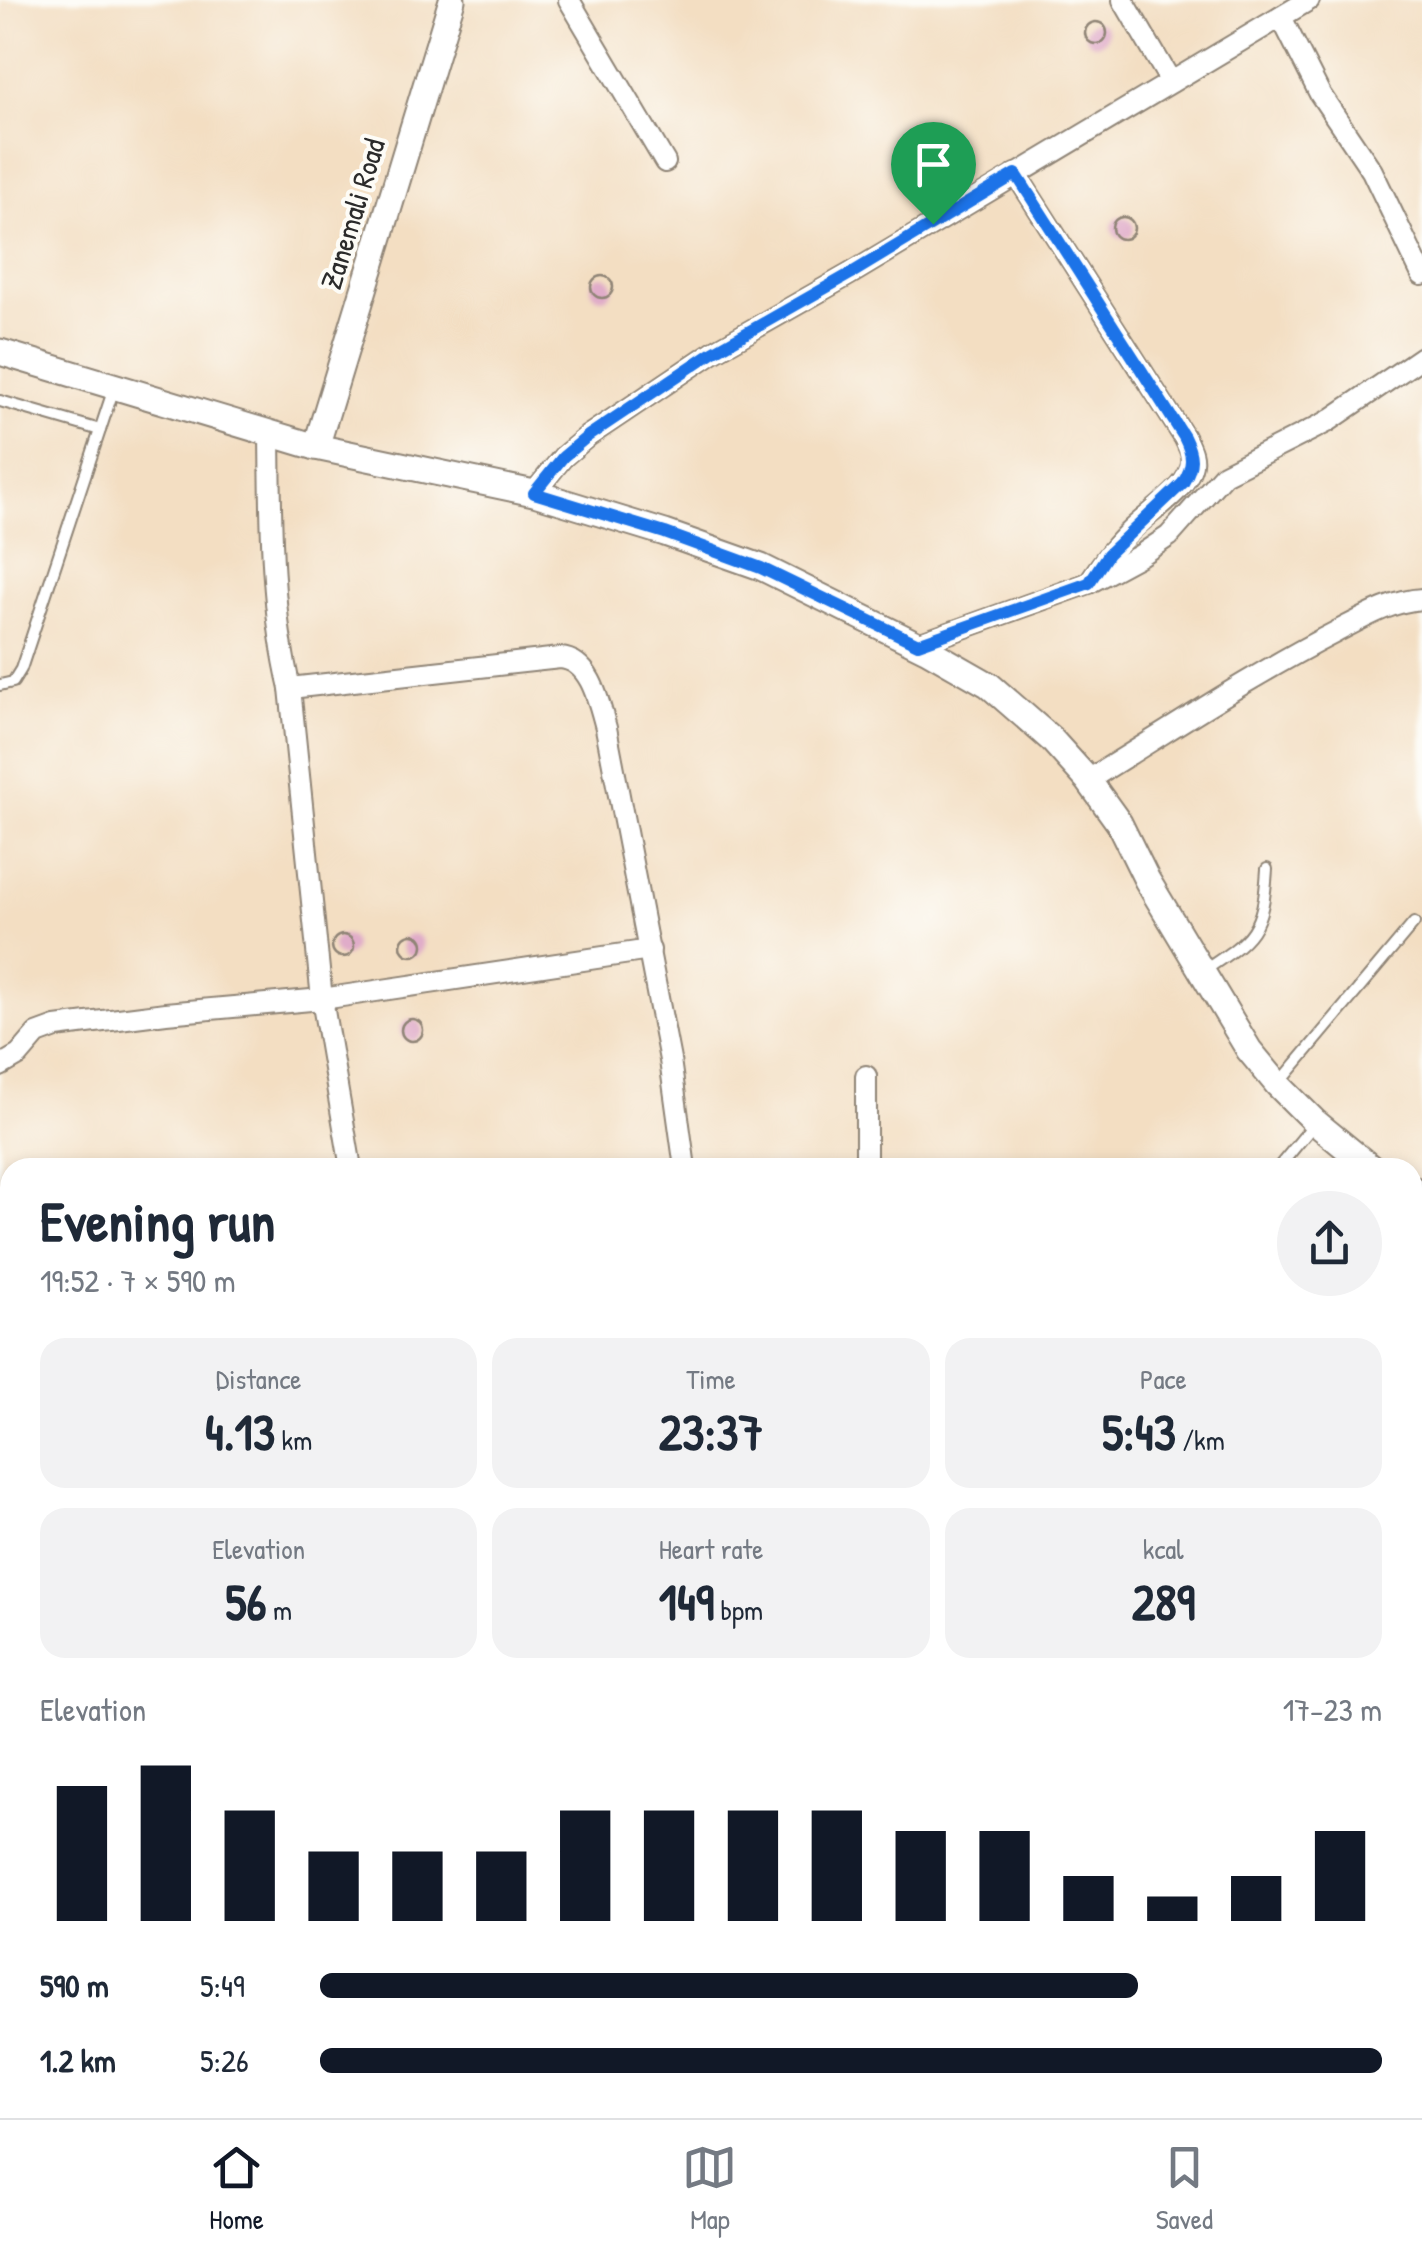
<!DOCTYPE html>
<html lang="en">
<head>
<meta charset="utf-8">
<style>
	:root { --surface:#fff; --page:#f2f2f3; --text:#1f2937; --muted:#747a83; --line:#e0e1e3; --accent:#111827 }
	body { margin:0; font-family:"Patrick Hand",sans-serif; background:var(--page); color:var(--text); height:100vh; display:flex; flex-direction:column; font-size:38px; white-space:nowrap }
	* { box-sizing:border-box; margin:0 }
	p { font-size:32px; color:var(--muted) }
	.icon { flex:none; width:55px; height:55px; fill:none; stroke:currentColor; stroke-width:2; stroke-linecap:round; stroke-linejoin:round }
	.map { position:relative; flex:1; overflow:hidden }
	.drawer { position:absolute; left:0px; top:1158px; width:1422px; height:962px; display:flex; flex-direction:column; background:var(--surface); border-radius:30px 30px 0 0; box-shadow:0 5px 15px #0003 }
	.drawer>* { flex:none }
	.pin { position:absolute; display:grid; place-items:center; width:85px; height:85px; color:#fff; margin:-102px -42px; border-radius:50% 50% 50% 0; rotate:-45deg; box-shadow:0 0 10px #0007 }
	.pin .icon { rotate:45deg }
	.round { display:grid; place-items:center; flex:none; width:105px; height:105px; border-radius:52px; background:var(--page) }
	.head { display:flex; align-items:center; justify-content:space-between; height:170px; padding:0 40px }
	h1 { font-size:55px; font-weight:700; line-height:75px }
	.figures { display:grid; grid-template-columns:repeat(3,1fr); gap:15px; height:170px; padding:10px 40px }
	.figures div { display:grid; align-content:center; border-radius:25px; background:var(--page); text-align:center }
	.figures b { font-size:50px; font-weight:700 }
	.figures small { font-size:28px; font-weight:400 }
	.figures p { font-size:28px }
	.chart { height:280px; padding:20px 40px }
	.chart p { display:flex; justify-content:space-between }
	.chart svg { width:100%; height:180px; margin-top:10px; stroke:var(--accent); stroke-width:6 }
	ul { padding:0 40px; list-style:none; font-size:32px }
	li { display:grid; grid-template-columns:160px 120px 1fr; align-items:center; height:75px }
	li i { height:25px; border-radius:12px; background:var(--accent) }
	.tab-bar { display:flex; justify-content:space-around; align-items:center; height:140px; border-top:2px solid var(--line); background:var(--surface); font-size:28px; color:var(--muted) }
	.tab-bar a { display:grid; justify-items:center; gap:5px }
	.tab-bar .selected { color:var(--accent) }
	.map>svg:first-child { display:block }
	.building { fill:#e0acc9 }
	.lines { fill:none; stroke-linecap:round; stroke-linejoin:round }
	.service-casing { stroke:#8f8476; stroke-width:14 }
	.minor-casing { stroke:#8f8476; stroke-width:24 }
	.tertiary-casing { stroke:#8f8476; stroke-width:29 }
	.service { stroke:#fff; stroke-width:10 }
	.minor { stroke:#fff; stroke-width:20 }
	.tertiary { stroke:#fff; stroke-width:25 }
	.route-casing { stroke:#fff; stroke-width:20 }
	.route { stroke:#1a73e8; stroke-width:12 }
	.labels { text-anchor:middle; stroke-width:8; stroke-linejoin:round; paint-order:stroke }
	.street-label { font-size:30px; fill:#2b2b2b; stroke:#fdfcf7 }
</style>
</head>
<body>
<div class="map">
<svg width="1422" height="2118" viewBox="0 0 1422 2118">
	<rect width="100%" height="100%" fill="#fdfcf7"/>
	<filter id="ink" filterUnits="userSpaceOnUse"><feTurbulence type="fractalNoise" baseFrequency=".01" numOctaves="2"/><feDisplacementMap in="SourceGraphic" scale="20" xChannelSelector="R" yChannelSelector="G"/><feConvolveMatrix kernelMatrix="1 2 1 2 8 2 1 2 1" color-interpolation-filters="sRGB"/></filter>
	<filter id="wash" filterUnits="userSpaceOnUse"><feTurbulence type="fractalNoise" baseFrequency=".0048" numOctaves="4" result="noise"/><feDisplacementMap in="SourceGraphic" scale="40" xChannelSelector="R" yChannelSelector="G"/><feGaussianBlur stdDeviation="2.25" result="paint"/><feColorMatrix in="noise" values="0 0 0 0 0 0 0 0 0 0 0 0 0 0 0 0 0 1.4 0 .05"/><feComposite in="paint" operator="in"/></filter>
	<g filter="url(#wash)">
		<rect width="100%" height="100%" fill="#f3dec2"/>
		<g id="blocks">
			<!-- building -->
			<g class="building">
				<circle cx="1096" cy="33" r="11"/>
				<circle cx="1123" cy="228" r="11"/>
				<circle cx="602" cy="287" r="11"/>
				<circle cx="412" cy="945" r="11"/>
				<circle cx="343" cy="946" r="11"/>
				<circle cx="412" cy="1030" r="11"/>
			</g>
		</g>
	</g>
	<g filter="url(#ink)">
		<use href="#blocks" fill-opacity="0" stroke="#8f8476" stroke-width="2.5"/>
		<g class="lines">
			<defs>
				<g id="service">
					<path d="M0 401 100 430"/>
					<path d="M0 685 13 682 21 669 114 388"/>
					<path d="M1202 972C1253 938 1263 932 1267 869"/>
					<path d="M1279 1084 1414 923"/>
					<path d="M1278 1168 1315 1123"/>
				</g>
				<g id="minor">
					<path d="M569 0 665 162"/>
					<path d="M1123 0 1171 82"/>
					<path d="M1281 17 1320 94 1372 171 1422 275"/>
					<path d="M1016 174 1184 437C1189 447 1195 457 1191 468 1184 492 1148 513 1130 531 1114 546 1102 563 1090 581"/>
					<path d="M270 433C271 518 270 605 290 688L322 999 351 1168"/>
					<path d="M534 493 563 457 588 436 713 352 850 274 1309 0"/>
					<path d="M918 644 1089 583 1139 556 1169 536 1224 474 1327 422 1422 357"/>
					<path d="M290 688 560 658C591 660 599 703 606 728L670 1060 685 1168"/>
					<path d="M1088 780C1170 730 1250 676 1336 632 1363 618 1391 601 1422 599"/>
					<path d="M0 1066 19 1055 37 1034 56 1027 166 1013 322 999 650 950"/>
					<path d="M866 1168V1076"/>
					<path d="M0 1471 10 1468"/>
					<path d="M1412 1644 1422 1645"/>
					<path d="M0 1843 10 1845"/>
					<path d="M1412 1974 1422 1973"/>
					<path d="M257 2110 259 2118"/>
					<path d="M456 2110 457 2118"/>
					<path d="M128 2118 134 2110"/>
					<path d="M867 2118 879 2110"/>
					<path d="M1036 2118V2110"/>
				</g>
				<g id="tertiary">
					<path d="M0 352 316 447 534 493 665 533 761 567 926 649 989 685 1051 739 1088 780 1119 823 1147 880 1249 1050 1278 1085 1315 1122 1371 1168"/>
					<path d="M316 447 452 0"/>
					<path d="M1412 1189 1422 1193"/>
				</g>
			</defs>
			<!-- service casing -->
			<use href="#service" class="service-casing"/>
			<!-- minor casing -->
			<use href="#minor" class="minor-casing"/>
			<!-- tertiary casing -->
			<use href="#tertiary" class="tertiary-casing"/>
			<!-- service -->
			<use href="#service" class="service"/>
			<!-- minor -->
			<use href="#minor" class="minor"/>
			<!-- tertiary -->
			<use href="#tertiary" class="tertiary"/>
		</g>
	</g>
	<g class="lines" filter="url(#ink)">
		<defs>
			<path id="route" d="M1016 174 1184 437C1193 455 1194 465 1183 483L1108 554 1089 583 918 644 761 568 665 533 534 493 563 457 588 436 713 352 850 274Z"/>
		</defs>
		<!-- route casing -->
		<use href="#route" class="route-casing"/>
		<!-- route -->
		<use href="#route" class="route"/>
	</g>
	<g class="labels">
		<!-- street labels -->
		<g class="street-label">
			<text transform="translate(353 214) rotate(-73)" y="10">Zanemali Road</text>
		</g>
	</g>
</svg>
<div class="pin" style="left:933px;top:224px;background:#1e9e55"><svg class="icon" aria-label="arrive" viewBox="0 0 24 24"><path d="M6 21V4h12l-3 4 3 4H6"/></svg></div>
<section class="drawer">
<div class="head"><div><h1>Evening run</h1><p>19:52 · 7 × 590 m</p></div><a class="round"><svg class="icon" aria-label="share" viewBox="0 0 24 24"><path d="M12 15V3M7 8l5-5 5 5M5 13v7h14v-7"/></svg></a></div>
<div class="figures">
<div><p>Distance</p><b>4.13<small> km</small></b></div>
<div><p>Time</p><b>23:37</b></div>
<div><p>Pace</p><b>5:43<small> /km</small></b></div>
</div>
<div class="figures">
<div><p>Elevation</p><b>56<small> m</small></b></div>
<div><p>Heart rate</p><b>149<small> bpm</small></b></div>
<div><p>kcal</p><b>289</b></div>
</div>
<div class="chart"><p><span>Elevation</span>17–23 m</p>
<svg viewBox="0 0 160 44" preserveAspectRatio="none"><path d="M5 44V11M15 44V6M25 44V17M35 44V27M45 44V27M55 44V27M65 44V17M75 44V17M85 44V17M95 44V17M105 44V22M115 44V22M125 44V33M135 44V38M145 44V33M155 44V22"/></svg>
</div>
<ul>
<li><b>590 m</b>5:49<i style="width:77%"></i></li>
<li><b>1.2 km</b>5:26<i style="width:100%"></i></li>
</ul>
</section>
</div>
<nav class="tab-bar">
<a class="selected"><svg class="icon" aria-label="home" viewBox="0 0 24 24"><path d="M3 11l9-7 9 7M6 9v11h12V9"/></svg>Home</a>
<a><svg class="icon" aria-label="map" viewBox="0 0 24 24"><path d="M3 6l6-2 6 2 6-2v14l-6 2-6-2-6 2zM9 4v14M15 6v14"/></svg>Map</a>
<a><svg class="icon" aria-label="saved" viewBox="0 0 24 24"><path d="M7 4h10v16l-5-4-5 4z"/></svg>Saved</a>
</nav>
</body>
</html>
